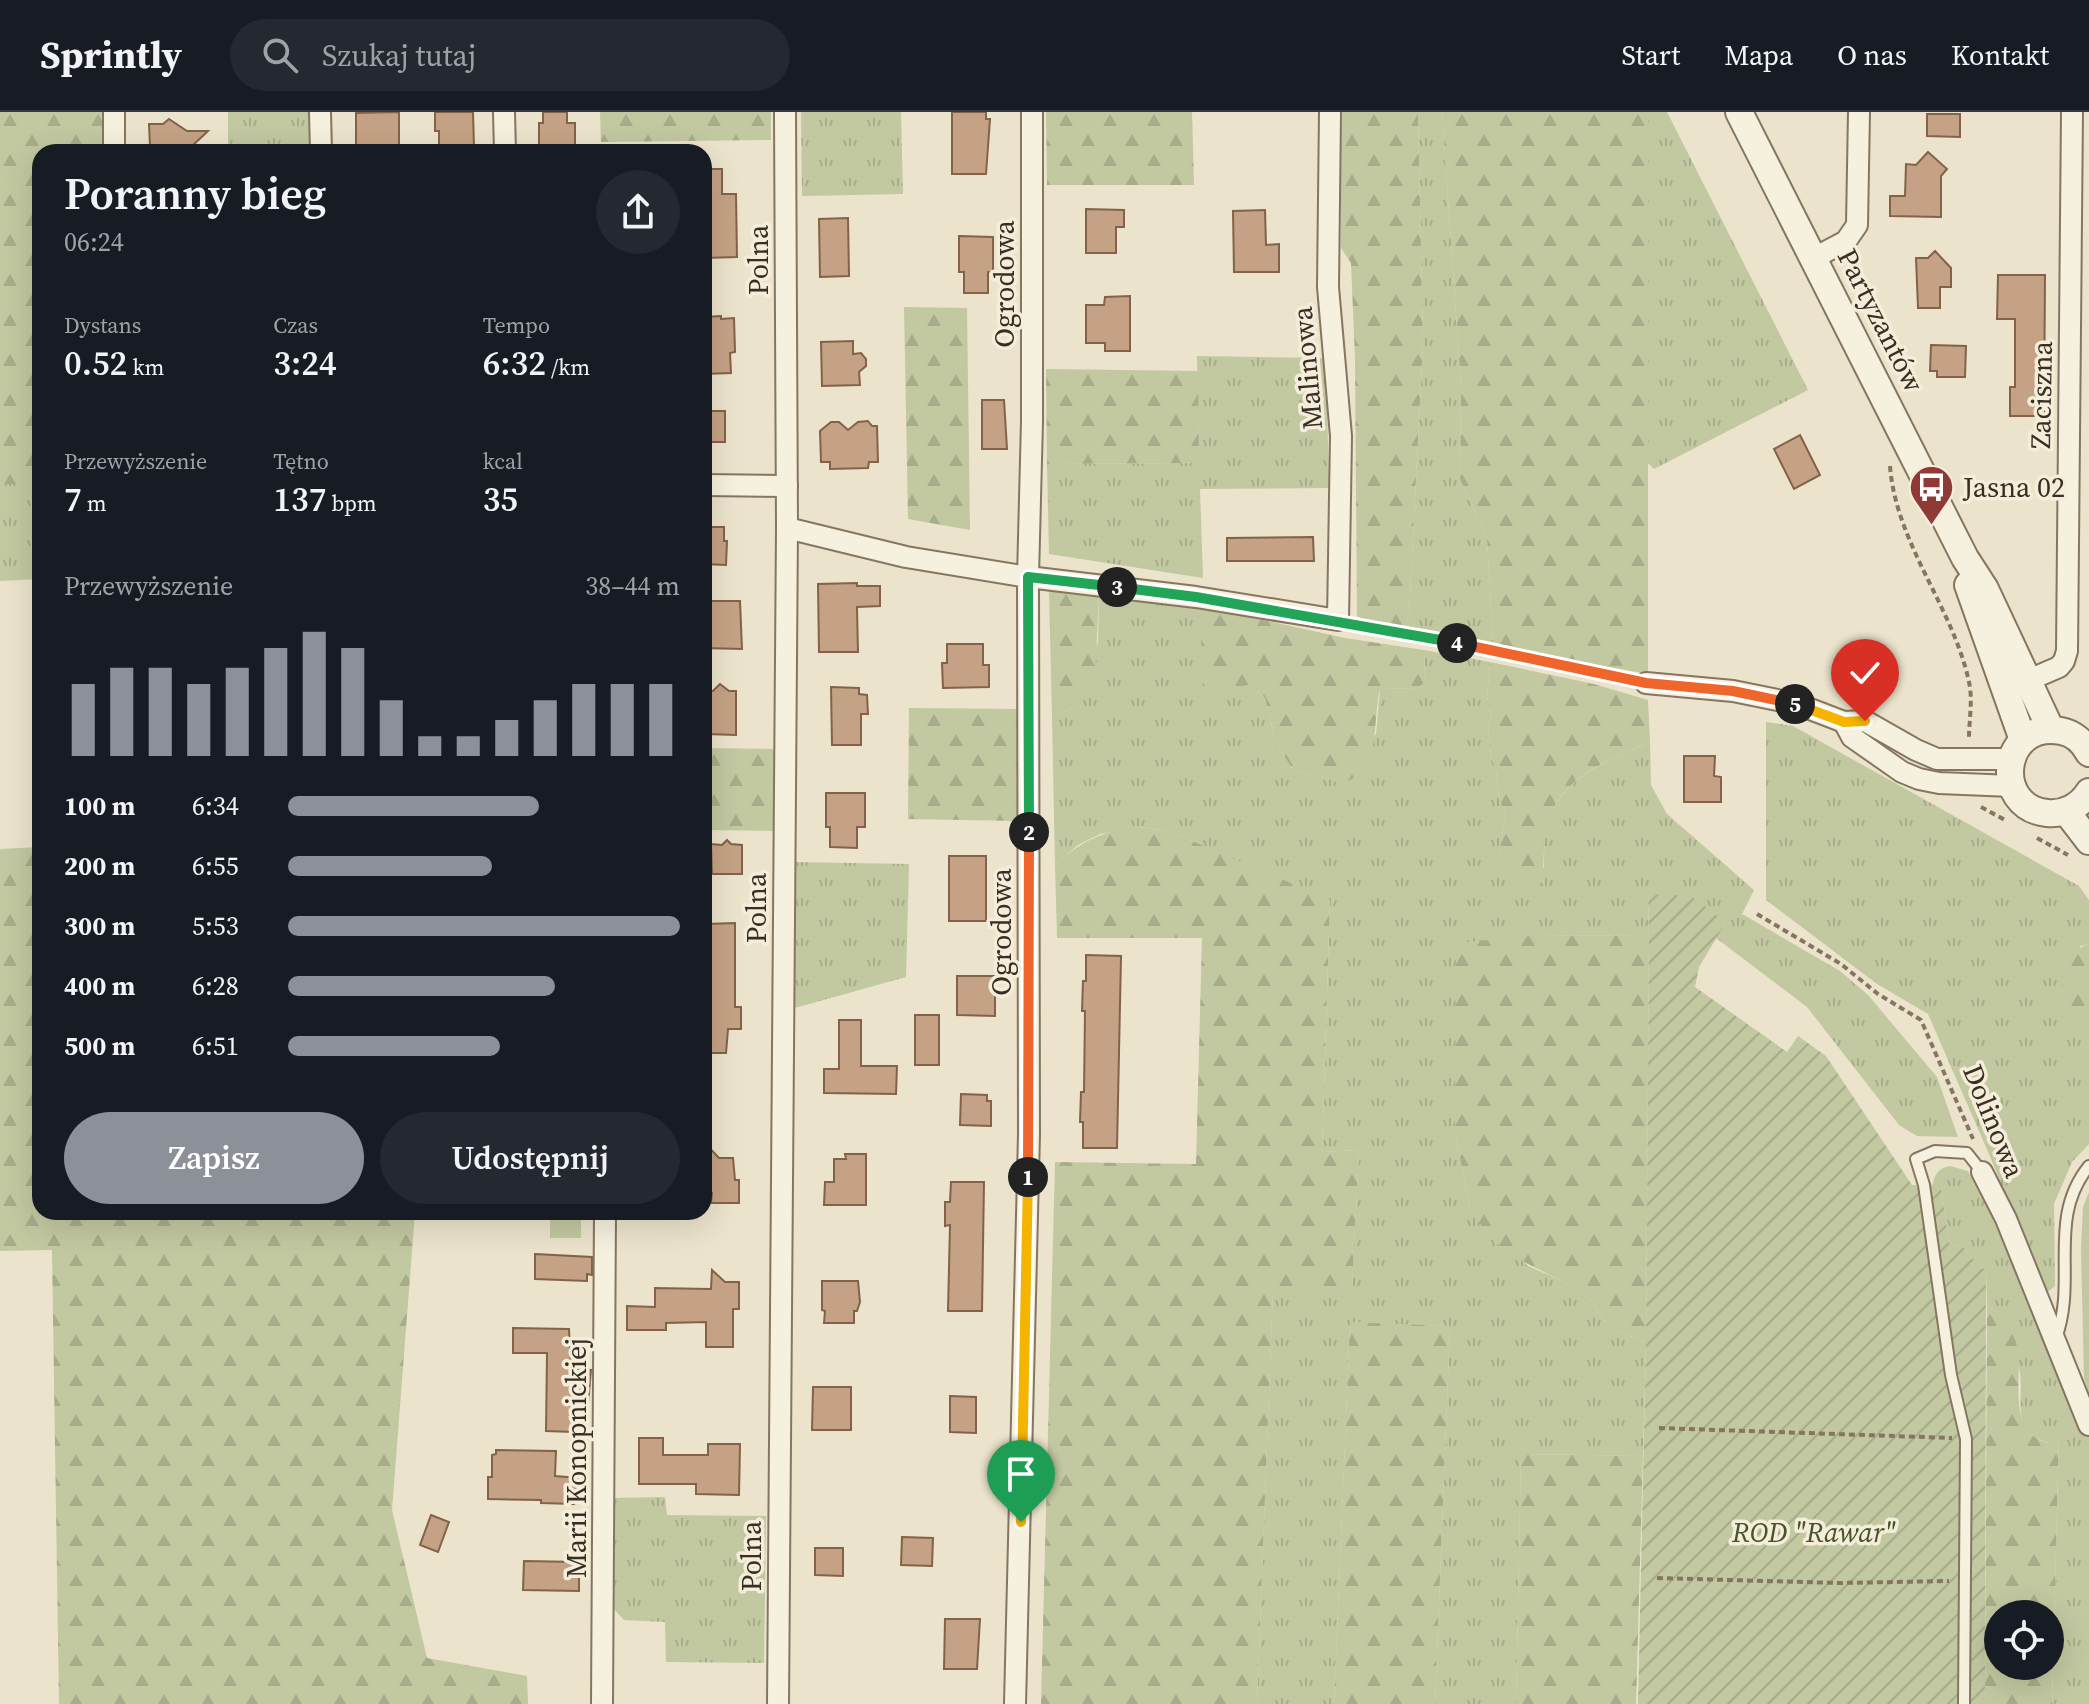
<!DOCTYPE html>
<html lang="pl">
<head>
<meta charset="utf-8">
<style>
	:root { --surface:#171b24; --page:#242831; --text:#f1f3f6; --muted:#9ea1a6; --line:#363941; --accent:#8c9099 }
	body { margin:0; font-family:"Source Serif 4",serif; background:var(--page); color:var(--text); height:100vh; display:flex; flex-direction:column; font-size:30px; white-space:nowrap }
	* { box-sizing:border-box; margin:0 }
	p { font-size:26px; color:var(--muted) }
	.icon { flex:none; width:44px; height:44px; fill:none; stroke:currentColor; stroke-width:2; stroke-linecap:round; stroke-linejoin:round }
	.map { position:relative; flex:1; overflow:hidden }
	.side { position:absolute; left:32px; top:32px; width:680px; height:1076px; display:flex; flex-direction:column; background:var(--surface); border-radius:24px; box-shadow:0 8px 32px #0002 }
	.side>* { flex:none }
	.tools { position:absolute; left:1984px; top:1488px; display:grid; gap:16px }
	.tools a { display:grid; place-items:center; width:80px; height:80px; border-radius:50%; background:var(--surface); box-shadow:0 8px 32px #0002; font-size:40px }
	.pin { position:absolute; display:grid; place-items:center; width:68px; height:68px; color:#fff; margin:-82px -34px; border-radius:50% 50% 50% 0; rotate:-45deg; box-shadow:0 0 8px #0007 }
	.pin .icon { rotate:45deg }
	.km { position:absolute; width:40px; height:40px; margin:-20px; border-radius:50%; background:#222; color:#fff; font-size:22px; line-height:40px; text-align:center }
	.round { display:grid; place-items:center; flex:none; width:84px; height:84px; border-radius:42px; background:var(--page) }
	.overview { display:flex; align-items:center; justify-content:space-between; height:136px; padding:0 32px }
	h1 { font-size:44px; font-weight:600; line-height:60px }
	.figures { display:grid; grid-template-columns:repeat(3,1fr); gap:12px; height:136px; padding:8px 32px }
	.figures div { display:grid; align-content:center }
	.figures b { font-size:34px; font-weight:600 }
	.figures small { font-size:22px; font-weight:400 }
	.figures p { font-size:22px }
	.chart { height:224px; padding:16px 32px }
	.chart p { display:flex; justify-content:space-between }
	.chart svg { width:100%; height:144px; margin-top:8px; stroke:var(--accent); stroke-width:6 }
	.primary-button { display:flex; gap:16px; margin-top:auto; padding:16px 32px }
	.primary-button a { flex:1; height:92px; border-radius:48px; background:var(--accent); color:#fff; font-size:32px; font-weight:600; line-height:92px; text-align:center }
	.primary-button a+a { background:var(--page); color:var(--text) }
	ul { padding:0 32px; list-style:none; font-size:26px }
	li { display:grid; grid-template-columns:128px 96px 1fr; align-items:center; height:60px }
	li i { height:20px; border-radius:10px; background:var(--accent) }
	header { display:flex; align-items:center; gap:48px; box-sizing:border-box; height:112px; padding:0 40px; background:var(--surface); border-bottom:2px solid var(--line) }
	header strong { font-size:38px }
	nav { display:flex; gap:44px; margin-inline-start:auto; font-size:28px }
	.search { width:560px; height:72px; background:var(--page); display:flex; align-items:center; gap:20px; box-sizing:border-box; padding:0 28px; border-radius:44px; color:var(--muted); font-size:30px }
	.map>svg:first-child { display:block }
	.grass { fill:url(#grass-tufts) }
	.forest { fill:url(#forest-firs); fill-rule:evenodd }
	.park { fill:#c2c8a0 }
	.garden { fill:url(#garden-furrows) }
	.building { fill:#c5a285; stroke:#836249; stroke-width:2 }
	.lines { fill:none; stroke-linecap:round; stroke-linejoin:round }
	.service-casing { stroke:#867661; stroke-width:14 }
	.minor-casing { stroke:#867661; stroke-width:24 }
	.tertiary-casing { stroke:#867661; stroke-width:30 }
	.path { stroke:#867661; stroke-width:4; stroke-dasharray:6 4; stroke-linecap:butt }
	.service { stroke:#f6f0de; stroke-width:10 }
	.minor { stroke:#f6f0de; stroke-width:20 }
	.tertiary { stroke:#f6f0de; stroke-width:26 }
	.split-1-casing { stroke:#fff; stroke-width:16 }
	.split-2-casing { stroke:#fff; stroke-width:16 }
	.split-3-casing { stroke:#fff; stroke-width:16 }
	.split-4-casing { stroke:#fff; stroke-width:16 }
	.split-5-casing { stroke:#fff; stroke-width:16 }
	.split-6-casing { stroke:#fff; stroke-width:16 }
	.split-1 { stroke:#f5b400; stroke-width:10 }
	.split-2 { stroke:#f0652b; stroke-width:10 }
	.split-3 { stroke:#22a559; stroke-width:10 }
	.split-4 { stroke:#22a559; stroke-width:10 }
	.split-5 { stroke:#f0652b; stroke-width:10 }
	.split-6 { stroke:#f5b400; stroke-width:10 }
	.labels { text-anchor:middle; stroke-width:7; stroke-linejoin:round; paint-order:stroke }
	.street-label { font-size:28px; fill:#392e23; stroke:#f3edda }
	.poi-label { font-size:28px; fill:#392e23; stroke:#f3edda; text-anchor:start }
	.park-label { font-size:28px; font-style:italic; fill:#47532b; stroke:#f3edda }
</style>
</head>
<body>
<header>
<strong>Sprintly</strong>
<div class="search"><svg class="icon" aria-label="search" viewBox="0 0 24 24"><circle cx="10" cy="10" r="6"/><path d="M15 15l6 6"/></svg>Szukaj tutaj</div>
<nav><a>Start</a><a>Mapa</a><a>O nas</a><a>Kontakt</a></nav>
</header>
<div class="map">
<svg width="2089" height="1592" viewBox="0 0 2089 1592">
	<defs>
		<pattern id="grass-tufts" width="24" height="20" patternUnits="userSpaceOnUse" patternTransform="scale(2)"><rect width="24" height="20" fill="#c2c8a0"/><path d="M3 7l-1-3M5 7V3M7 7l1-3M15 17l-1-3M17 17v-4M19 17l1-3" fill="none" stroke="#a7ac8a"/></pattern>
		<pattern id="forest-firs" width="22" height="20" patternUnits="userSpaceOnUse" patternTransform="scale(2)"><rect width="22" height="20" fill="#c2c8a0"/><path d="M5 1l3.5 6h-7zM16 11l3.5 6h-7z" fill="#a7ac8a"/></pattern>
		<pattern id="garden-furrows" width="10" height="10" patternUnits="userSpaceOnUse" patternTransform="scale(2)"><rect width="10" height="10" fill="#c2c8a0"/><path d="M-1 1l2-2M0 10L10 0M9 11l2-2" fill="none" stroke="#a7ac8a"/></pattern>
	</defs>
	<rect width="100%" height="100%" fill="#ebe3cb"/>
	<!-- grass -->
	<g class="grass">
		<rect x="228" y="0" width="81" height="40"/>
		<path d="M801 0H901L903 82 802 84Z"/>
		<path d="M1418 0H1442L1461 275 1460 367 1487 427 1493 530 1405 514 1409 503 1423 231Z"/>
		<path d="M1648 0H1667L1808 278 1654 357 1646 349Z"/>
		<path d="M1197 244 1326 246 1329 376 1200 377 1203 466 1049 442 1047 352 1199 351Z"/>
		<path d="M0 372H40V467L0 469Z"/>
		<path d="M1099 483 1200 494 1249 573 1265 586 1276 631 1293 658 1333 668 1376 622 1380 577 1418 576 1425 570 1424 538 1490 550 1487 585 1492 600 1488 618 1491 645 1496 658 1499 686 1506 702 1499 742 1544 756C1544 742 1544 727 1547 713 1559 666 1609 648 1650 630L1651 673 1667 702 1754 778 1742 802 1840 859 1868 883 1937 965 1958 1025 1917 1024 1899 1013 1807 895 1716 826 1726 810 1648 783 1649 823 1532 824 1455 1021 1470 1096 1528 1154 1558 1167 1590 1187 1602 1206 1616 1219 1646 1230 1643 1344 1521 1342 1516 1592H1435L1450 1214 1350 1211 1334 1592H1257L1273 1177 1352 1176 1359 1038 1322 1040 1330 789 1169 719 1140 715 1100 722 1078 733 1055 753 1052 605 1076 594 1098 530Z"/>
		<path d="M1766 610 1793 614 2079 774 2089 788V832L2080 834 2077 915 2089 932V1032L2072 1050 2054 1092 2055 1174 2044 1183 1992 1049 1928 902 1877 872 1766 788Z"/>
		<path d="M792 750 909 752 906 865 791 897Z"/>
		<path d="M1950 1054 1968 1059 2012 1145 2089 1326V1592H2052L2059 1324 2049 1331C2007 1320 2026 1287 2019 1256 2015 1238 2007 1219 2002 1201L1987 1195 1986 1159 1970 1144 1966 1137 1949 1131 1941 1074H1932C1935 1062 1938 1056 1950 1054Z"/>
		<path d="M2089 1080V1283L2084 1267 2081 1136 2083 1095Z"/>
		<path d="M665 1385 667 1403 766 1404 764 1551 666 1550 665 1510 624 1508 612 1495 610 1386Z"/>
	</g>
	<!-- forest -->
	<g class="forest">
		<path d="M0 0H104V40H40V372H0Z"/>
		<path d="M600 0H771V28L601 30Z"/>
		<path d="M1046 0H1192L1194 73H1047Z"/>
		<path d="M1341 0H1418L1423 231 1409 503 1405 514H1373L1357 504 1355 246 1351 151 1341 136Z"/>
		<path d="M1442 0H1648V562L1541 543 1493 530 1487 427 1460 367 1461 275Z"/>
		<path d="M904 195 967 196 970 418 908 407Z"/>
		<path d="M1046 257 1198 259 1199 351 1047 352Z"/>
		<path d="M1049 479 1099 483 1095 567 1076 594 1052 605Z"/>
		<path d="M1200 494 1345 526 1424 538 1425 570 1418 576 1380 577C1371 614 1384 656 1340 673L1333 668 1293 658 1276 631 1265 586 1249 573 1203 579Z"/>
		<path d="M1490 550 1594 572 1648 588 1650 630C1609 648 1557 666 1547 715 1543 733 1544 753 1542 771L1515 766 1504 758 1499 742 1506 702 1499 686 1496 658 1491 645 1488 618 1492 600 1487 585Z"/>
		<path d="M909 596 1018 597 1017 709 908 707Z"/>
		<path d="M704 636 776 637V719L704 718Z"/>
		<path d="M40 647V1100H415L392 1398 427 1546 527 1564 528 1592H59L52 1138 0 1139V737L39 735Z"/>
		<path d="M1139 715 1169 719 1330 788 1322 1040 1359 1038 1352 1177 1273 1178 1257 1592H1041L1055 1050 1196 1052 1202 826H1057L1055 753C1083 728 1102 719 1139 715Z"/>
		<path d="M1649 823 1646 1230 1616 1219 1602 1206 1590 1187 1558 1167 1506 1141 1485 1119 1470 1096 1455 1021 1456 831 1532 824Z"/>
		<path d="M2089 832V932C2064 907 2043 846 2089 832Z"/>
		<path d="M1987 1195 2002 1201C2006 1210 2013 1220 2016 1230 2025 1264 2004 1320 2048 1331L2059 1323 2052 1592H1985ZM1998 1502H2050V1554H1998Z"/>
		<path d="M1350 1210 1450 1214 1435 1592H1334Z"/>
		<path d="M1521 1342 1643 1344 1636 1592H1516Z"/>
	</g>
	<!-- park -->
	<rect class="park" x="550" y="1100" width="31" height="26"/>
	<!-- garden -->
	<path class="garden" d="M1648 782 1691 784 1726 810 1699 855 1695 875 1787 940 1798 924 1826 944 1912 1073 1941 1074 1949 1131 1966 1137 1970 1144 1986 1159 1985 1592H1638L1646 1230 1649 823Z"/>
	<!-- building -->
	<g class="building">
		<path d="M399 0V35H356V1Z"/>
		<path d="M435 0H473L474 35H439V19H435Z"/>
		<path d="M543 0H567V11H575V37L552 40 550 37H539V11H543Z"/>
		<path d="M952 0H986V7H990L986 62H952Z"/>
		<path d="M1927 2H1960V25L1927 24Z"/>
		<path d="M169 7 187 19H208L191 35V40H154V35H150L149 12H163Z"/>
		<path d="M1928 40 1947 57 1941 64V105L1890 104V84H1905L1906 52 1916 53Z"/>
		<path d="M704 57H722V82H736L737 145 704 146Z"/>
		<path d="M1086 97 1124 98V115H1116V141H1086Z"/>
		<path d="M1265 98 1266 133 1279 132V160H1234L1233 99Z"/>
		<path d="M848 106 849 164 820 165 819 107Z"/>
		<path d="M959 124 993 125V160H988V181H964V160H959Z"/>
		<path d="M1935 139 1951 156V175H1940V196H1918L1916 146H1928Z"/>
		<path d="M1998 163H2045L2044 304H2010V275H2015V207H1997Z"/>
		<path d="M1130 184V239H1105V231H1086V193H1104L1105 185Z"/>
		<path d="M721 204V207L734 206 735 240 730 241 731 261 704 262V205Z"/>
		<path d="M853 229V242L861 241 866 247V254L859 260 860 273 822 274 821 230Z"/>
		<path d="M1931 233 1966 234 1965 265H1937V259H1930Z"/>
		<path d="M982 288H1004L1007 337H982Z"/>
		<rect x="704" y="299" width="21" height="31"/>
		<path d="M868 309 872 314H877L878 350H869L868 356 830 357V350H821L820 319 831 310H839L848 318 858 310Z"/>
		<path d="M1800 323 1820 363 1794 377 1774 337Z"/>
		<path d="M704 415H724V429H727L726 453 704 452Z"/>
		<path d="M1313 425 1314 449H1227V426Z"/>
		<path d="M857 471V474H880V494L857 495 858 540H819L818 472Z"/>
		<path d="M709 489H740L742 537 704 536V509H709Z"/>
		<path d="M947 532H983V553H989V575L943 576 942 551H947Z"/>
		<path d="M720 572 729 579H736V623L706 622V579H713Z"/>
		<path d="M831 575 859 576V582L867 583 868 602H861V633H832Z"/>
		<path d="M1684 644H1715L1714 664 1721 665V690H1684Z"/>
		<path d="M826 681H865V715H857V736L830 735V715H826Z"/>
		<path d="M727 728 731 732 742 733V762H712L711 732 722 733Z"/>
		<rect x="949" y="744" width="37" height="65"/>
		<path d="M735 811V895H741V917H728L726 941H704L706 812Z"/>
		<path d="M1086 843 1121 844 1117 1036H1083V1010H1080L1081 980H1084L1085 899H1082L1083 869H1086Z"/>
		<path d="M957 864H995V904L957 903Z"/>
		<rect x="915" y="903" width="24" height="50"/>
		<path d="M839 908H861V954H897L896 982 824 981V957H839Z"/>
		<path d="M961 982 987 983V989H991V1014L960 1013Z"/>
		<path d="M704 1030 719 1046H733L735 1068H739V1091H711L712 1081H704Z"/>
		<path d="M845 1042H866V1093H824L825 1070H834V1047H846Z"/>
		<path d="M951 1070H984L982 1199H948L950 1113 945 1114V1090H950Z"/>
		<path d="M535 1142 592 1145V1163L587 1162V1169L535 1167Z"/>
		<path d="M712 1158 725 1170H739V1197H733V1235H706V1210L666 1211V1218H627V1194L655 1195V1176L711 1177Z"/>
		<path d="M822 1169H858L860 1190 857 1199H854V1211H824L825 1199 822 1198Z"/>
		<path d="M513 1216 569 1217 571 1257 591 1258 588 1292H573V1320L546 1319 547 1241H513Z"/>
		<path d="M813 1275H851V1318H812Z"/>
		<path d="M950 1284 976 1285V1321L950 1320Z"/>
		<path d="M639 1326H663V1343H708V1332H740L739 1383 696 1382V1372H639Z"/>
		<path d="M496 1338 556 1339 555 1364 578 1366 574 1392 541 1391V1388L488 1387V1365H492V1343L496 1342Z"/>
		<path d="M431 1403 449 1410 438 1440 420 1433Z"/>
		<path d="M902 1425 933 1426 932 1454 901 1453Z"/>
		<path d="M815 1436H843V1464L815 1463Z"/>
		<path d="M524 1449 579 1450V1479L523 1478Z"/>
		<path d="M945 1507H980L977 1557H944Z"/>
	</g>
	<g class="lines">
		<defs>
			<g id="service">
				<path d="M2056 1226C2078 1167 2046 1107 2089 1054"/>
				<path d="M1964 1592 1966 1327 1951 1263 1924 1073 1916 1047 1935 1039 1967 1041 1982 1060"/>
			</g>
			<g id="minor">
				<path d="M114 0V40"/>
				<path d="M320 0 321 40"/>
				<path d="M504 0 505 40"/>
				<path d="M1814 146 1846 129 1857 113 1859 0"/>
				<path d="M704 373 787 374"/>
				<path d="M787 416 906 445 1028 465 1196 485 1338 508 1341 324 1328 175 1330 0"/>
				<path d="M1646 571 1733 579 1797 592 1844 610 1865 609 1916 638 1937 647H2011"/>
				<path d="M2017 573 2059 555 2064 549 2067 539 2072 0"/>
				<path d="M1844 610 1852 625 1902 660 1919 667 1939 671 2012 674"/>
				<path d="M1982 1060 2006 1107 2089 1313"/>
				<path d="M602 1592 605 1100"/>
				<path d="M778 1592 787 416 785 0"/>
				<path d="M1015 1592 1029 1022 1028 465 1032 309V0"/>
			</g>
			<g id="tertiary">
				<path d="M1739 0 1965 446 1985 477 2051 618"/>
				<path d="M1968 473 2023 628"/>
				<path d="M2089 641C2083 630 2073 621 2061 619 2001 608 1991 695 2047 701 2064 703 2080 694 2089 680"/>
				<path d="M2066 699 2089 729"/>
			</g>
		</defs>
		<!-- service casing -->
		<use href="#service" class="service-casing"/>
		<!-- minor casing -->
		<use href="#minor" class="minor-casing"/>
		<!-- tertiary casing -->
		<use href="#tertiary" class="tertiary-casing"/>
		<!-- path -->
		<g class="path">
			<path d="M1890 354C1896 432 1953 495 1969 570 1973 587 1969 609 1969 626"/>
			<path d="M1358 512 1628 568"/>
			<path d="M1981 695 2005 708"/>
			<path d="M2037 726 2068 743"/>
			<path d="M1757 802 1841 852 1878 882 1921 908 1973 1027"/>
			<path d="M1659 1316 1952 1326"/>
			<path d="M1657 1466 1839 1471 1949 1469"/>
		</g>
		<!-- service -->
		<use href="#service" class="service"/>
		<!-- minor -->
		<use href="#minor" class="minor"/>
		<!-- tertiary -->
		<use href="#tertiary" class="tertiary"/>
	</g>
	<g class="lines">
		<defs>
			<path id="split-1" d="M1021 1410 1028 1065"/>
			<path id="split-2" d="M1028 1065 1029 720"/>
			<path id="split-3" d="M1029 720 1028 465 1117 475"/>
			<path id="split-4" d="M1117 475 1196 485 1457 531"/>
			<path id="split-5" d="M1457 531 1646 571 1733 579 1795 592"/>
			<path id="split-6" d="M1795 592 1844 610 1865 609"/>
		</defs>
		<!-- split-1 casing -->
		<use href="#split-1" class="split-1-casing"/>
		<!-- split-2 casing -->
		<use href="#split-2" class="split-2-casing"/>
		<!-- split-3 casing -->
		<use href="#split-3" class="split-3-casing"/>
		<!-- split-4 casing -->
		<use href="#split-4" class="split-4-casing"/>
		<!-- split-5 casing -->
		<use href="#split-5" class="split-5-casing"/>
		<!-- split-6 casing -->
		<use href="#split-6" class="split-6-casing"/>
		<!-- split-1 -->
		<use href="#split-1" class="split-1"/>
		<!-- split-2 -->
		<use href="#split-2" class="split-2"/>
		<!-- split-3 -->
		<use href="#split-3" class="split-3"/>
		<!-- split-4 -->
		<use href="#split-4" class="split-4"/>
		<!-- split-5 -->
		<use href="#split-5" class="split-5"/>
		<!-- split-6 -->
		<use href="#split-6" class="split-6"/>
	</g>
	<!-- icons -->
	<defs>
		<symbol id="bus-pin" viewBox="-11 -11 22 30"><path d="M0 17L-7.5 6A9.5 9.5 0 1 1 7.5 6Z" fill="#903a37" stroke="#f3edda"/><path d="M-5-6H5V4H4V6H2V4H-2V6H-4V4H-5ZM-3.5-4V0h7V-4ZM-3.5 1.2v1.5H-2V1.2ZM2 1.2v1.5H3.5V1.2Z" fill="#fff"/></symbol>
	</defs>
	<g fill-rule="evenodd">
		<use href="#bus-pin" x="1906" y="350" width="51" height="69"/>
	</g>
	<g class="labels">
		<!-- street labels -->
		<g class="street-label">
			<text transform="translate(758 148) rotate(-90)" y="10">Polna</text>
			<text transform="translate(1004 172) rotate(-90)" y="10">Ogrodowa</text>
			<text transform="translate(1881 208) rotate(63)" y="10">Partyzantów</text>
			<text transform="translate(1307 256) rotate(-95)" y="10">Malinowa</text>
			<text transform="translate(2041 283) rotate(-89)" y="10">Zaciszna</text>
			<text transform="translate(756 796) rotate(-90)" y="10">Polna</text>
			<text transform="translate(1001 820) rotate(-90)" y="10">Ogrodowa</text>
			<text transform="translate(1994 1009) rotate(68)" y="10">Dolinowa</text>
			<text transform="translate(576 1346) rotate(-90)" y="10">Marii Konopnickiej</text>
			<text transform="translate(751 1444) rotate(-90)" y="10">Polna</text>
		</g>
		<!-- poi labels -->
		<g class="poi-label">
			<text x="1963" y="385">Jasna 02</text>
		</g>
		<!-- park labels -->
		<g class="park-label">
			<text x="1814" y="1430">ROD "Rawar"</text>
		</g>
	</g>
</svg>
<div class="tools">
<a><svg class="icon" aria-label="locate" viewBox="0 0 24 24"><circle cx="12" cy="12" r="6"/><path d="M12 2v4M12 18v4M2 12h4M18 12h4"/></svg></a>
</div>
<div class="pin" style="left:1021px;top:1410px;background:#1e9e55"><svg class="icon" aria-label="arrive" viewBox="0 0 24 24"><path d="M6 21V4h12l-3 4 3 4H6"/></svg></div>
<div class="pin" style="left:1865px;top:609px;background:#d93025"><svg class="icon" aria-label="check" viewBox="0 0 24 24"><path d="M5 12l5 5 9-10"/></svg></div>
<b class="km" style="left:1028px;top:1065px">1</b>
<b class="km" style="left:1029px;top:720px">2</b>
<b class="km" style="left:1117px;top:475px">3</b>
<b class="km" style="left:1457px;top:531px">4</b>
<b class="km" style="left:1795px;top:592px">5</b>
<section class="side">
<div class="overview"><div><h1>Poranny bieg</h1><p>06:24</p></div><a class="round"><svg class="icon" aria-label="share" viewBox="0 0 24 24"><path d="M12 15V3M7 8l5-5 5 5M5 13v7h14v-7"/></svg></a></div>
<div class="figures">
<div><p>Dystans</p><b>0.52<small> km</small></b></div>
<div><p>Czas</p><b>3:24</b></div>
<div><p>Tempo</p><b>6:32<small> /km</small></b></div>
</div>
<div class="figures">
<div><p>Przewyższenie</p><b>7<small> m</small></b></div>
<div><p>Tętno</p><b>137<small> bpm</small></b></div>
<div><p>kcal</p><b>35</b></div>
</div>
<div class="chart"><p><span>Przewyższenie</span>38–44 m</p>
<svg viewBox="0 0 160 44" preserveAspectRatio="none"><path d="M5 44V22M15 44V17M25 44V17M35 44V22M45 44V17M55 44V11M65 44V6M75 44V11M85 44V27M95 44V38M105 44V38M115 44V33M125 44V27M135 44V22M145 44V22M155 44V22"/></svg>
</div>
<ul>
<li><b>100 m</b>6:34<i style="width:64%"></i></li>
<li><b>200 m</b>6:55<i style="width:52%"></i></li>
<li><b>300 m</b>5:53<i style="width:100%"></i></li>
<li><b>400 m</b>6:28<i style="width:68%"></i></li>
<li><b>500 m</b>6:51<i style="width:54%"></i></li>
</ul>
<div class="primary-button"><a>Zapisz</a><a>Udostępnij</a></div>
</section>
</div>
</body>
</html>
